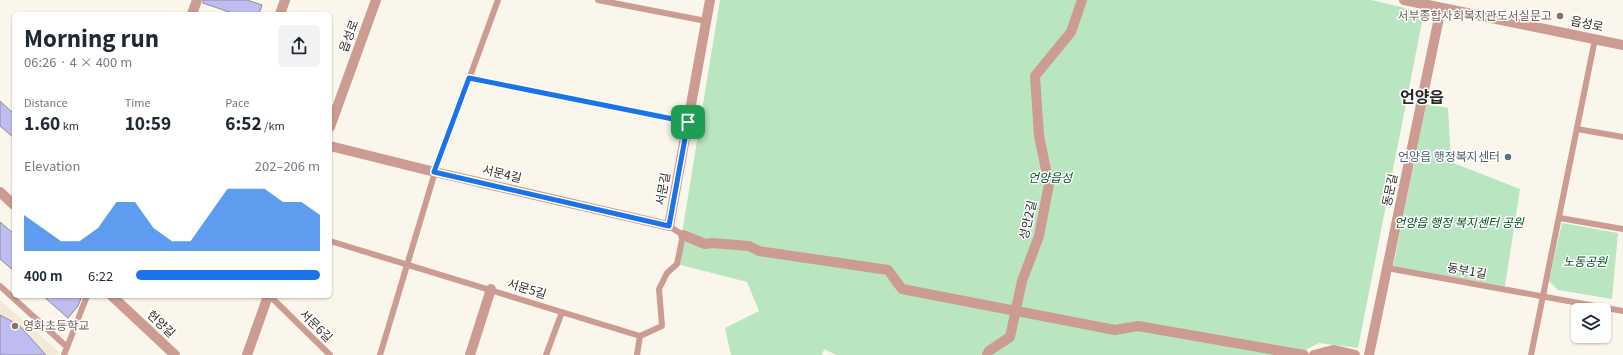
<!DOCTYPE html>
<html lang="en">
<head>
<meta charset="utf-8">
<style>
	:root { --surface:#fff; --page:#f2f2f3; --text:#1f2937; --muted:#747a83; --accent:#1a73e8 }
	body { margin:0; font-family:Georgia,"Noto Sans KR",serif; background:var(--page); color:var(--text); height:100vh; display:flex; flex-direction:column; font-size:15px; white-space:nowrap }
	* { box-sizing:border-box; margin:0 }
	p { font-size:13px; color:var(--muted) }
	.icon { flex:none; width:22px; height:22px; fill:none; stroke:currentColor; stroke-width:2; stroke-linecap:round; stroke-linejoin:round }
	.map { position:relative; flex:1; overflow:hidden }
	.side { position:absolute; left:12px; top:12px; width:320px; height:286px; display:flex; flex-direction:column; background:var(--surface); border-radius:6px; box-shadow:0 1px 3px #0004 }
	.side>* { flex:none }
	.tools { position:absolute; left:1571px; top:303px; display:grid; gap:8px }
	.tools a { display:grid; place-items:center; width:40px; height:40px; border-radius:6px; background:var(--surface); box-shadow:0 1px 3px #0004; font-size:20px }
	.pin { position:absolute; display:grid; place-items:center; width:34px; height:34px; color:#fff; margin:-17px; border-radius:8px; box-shadow:0 2px 6px #0006 }
	.round { display:grid; place-items:center; flex:none; width:42px; height:42px; border-radius:6px; background:var(--page) }
	.headline { display:flex; align-items:center; justify-content:space-between; height:68px; padding:0 12px }
	h1 { font-size:22px; font-weight:800; line-height:30px }
	.stats { display:grid; grid-template-columns:repeat(3,1fr); gap:6px; height:68px; padding:4px 12px }
	.stats div { display:grid; align-content:center }
	.stats b { font-size:17px; font-weight:800 }
	.stats small { font-size:11px; font-weight:400 }
	.stats p { font-size:11px }
	.chart { height:112px; padding:8px 12px }
	.chart p { display:flex; justify-content:space-between }
	.chart svg { width:100%; height:72px; margin-top:4px; fill:var(--accent); opacity:.7 }
	ul { padding:0 12px; list-style:none; font-size:13px }
	li { display:grid; grid-template-columns:64px 48px 1fr; align-items:center; height:30px }
	li i { height:10px; border-radius:5px; background:var(--accent) }
	.map>svg:first-child { display:block }
	.built { fill:#f2e9d7 }
	.green { fill:#b9e6c0 }
	.building { fill:#bfbcf2; stroke:#8d8c97 }
	.lines { fill:none; stroke-linecap:round; stroke-linejoin:round }
	.service { stroke:#cc9b91; stroke-width:6 }
	.minor { stroke:#cc9b91; stroke-width:10 }
	.tertiary { stroke:#cc9b91; stroke-width:10 }
	.route-casing { stroke:#fff; stroke-width:8 }
	.route { stroke:#1a73e8; stroke-width:5 }
	.education-dot { fill:#8d6e63; stroke:#fff; stroke-width:1.5 }
	.service-dot { fill:#5c6f8a; stroke:#fff; stroke-width:1.5 }
	.labels { text-anchor:middle; stroke-width:3; stroke-linejoin:round; paint-order:stroke }
	.education-label { font-size:12px; fill:#785e54; stroke:#fff; text-anchor:end }
	.street-label { font-size:12px; fill:#2b2925; stroke:#fff }
	.service-label { font-size:12px; fill:#4e5e75; stroke:#fff; text-anchor:end }
	.park-label { font-size:12px; font-style:italic; fill:#005221; stroke:#fff }
	.district-label { font-size:16px; font-weight:bold; fill:#2b2925; stroke:#fff }
</style>
</head>
<body>
<div class="map">
<svg width="1623" height="355" viewBox="0 0 1623 355">
	<rect width="100%" height="100%" fill="#fbf6eb"/>
	<!-- built -->
	<path class="built" d="M0 300 59 352 58 355H0Z"/>
	<!-- green -->
	<g class="green">
		<path d="M720 0H1371L1423 12 1422 22 1358 348 1319 343 1307 349 1306 355H836L824 349 822 355H731L725 328 759 311 747 282 677 264Z"/>
		<path d="M1426 104 1448 108 1451 162 1520 189 1505 286 1393 267Z"/>
		<path d="M1562 223 1618 233 1612 299 1558 290 1549 281Z"/>
	</g>
	<!-- building -->
	<g class="building">
		<path d="M203 0H247L262 5 259 14H235L203 3Z"/>
		<path d="M0 101 14 114V138L0 126Z"/>
		<path d="M0 222 14 234V271L0 259Z"/>
		<path d="M43 296H82L78 306 68 318Z"/>
		<path d="M0 315 19 325 46 355H0Z"/>
	</g>
	<g class="lines">
		<!-- service -->
		<g class="service">
			<path d="M598 0 706 21"/>
			<path d="M469 78 688 122"/>
			<path d="M1577 129 1623 137"/>
			<path d="M1560 218 1623 229"/>
			<path d="M330 241 640 336"/>
			<path d="M1387 268 1623 311"/>
			<path d="M0 286 67 347"/>
			<path d="M270 296 330 355"/>
			<path d="M64 355 87 296"/>
			<path d="M380 355 435 172 498 0"/>
			<path d="M546 355 562 312"/>
			<path d="M637 355 640 336 662 326 659 289 667 273 677 264 683 235 669 226"/>
			<path d="M1531 355 1595 39"/>
		</g>
		<!-- minor -->
		<g class="minor">
			<path d="M192 14 197 0"/>
			<path d="M280 14 285 0"/>
			<path d="M330 146 435 172 669 226 710 0"/>
			<path d="M0 192 14 205"/>
			<path d="M683 235 705 244 712 243 749 246 759 251 888 270 902 289 1115 330 1138 326 1304 355"/>
			<path d="M112 296 175 355"/>
			<path d="M470 355 491 289"/>
			<path d="M987 355 989 351 1010 337 1022 281 1039 236 1049 184 1039 136 1035 76 1071 32 1082 0"/>
			<path d="M1314 355 1333 350 1355 355"/>
		</g>
		<!-- tertiary -->
		<g class="tertiary">
			<path d="M1404 0 1623 45"/>
			<path d="M330 127 376 0"/>
			<path d="M247 355 268 296"/>
			<path d="M1369 355 1441 8"/>
		</g>
	</g>
	<g class="lines">
		<defs>
			<path id="route" d="M469 78 688 122 669 226 434 172Z"/>
		</defs>
		<!-- route casing -->
		<use href="#route" class="route-casing"/>
		<!-- route -->
		<use href="#route" class="route"/>
	</g>
	<!-- markers -->
	<g class="education-dot">
		<circle cx="1560" cy="16" r="4"/>
		<circle cx="15" cy="326" r="4"/>
	</g>
	<circle class="service-dot" cx="1508" cy="157" r="4"/>
	<g class="labels">
		<!-- education labels -->
		<g class="education-label">
			<text x="1552" y="20">서부종합사회복지관도서실문고</text>
			<text x="23" y="330" text-anchor="start">영화초등학교</text>
		</g>
		<!-- street labels -->
		<g class="street-label">
			<text transform="translate(1587 24) rotate(12)" y="4">읍성로</text>
			<text transform="translate(349 36) rotate(-70)" y="4">읍성로</text>
			<text transform="translate(502 174) rotate(13)" y="4">서문4길</text>
			<text transform="translate(663 189) rotate(-80)" y="4">서문길</text>
			<text transform="translate(1390 190) rotate(-78)" y="4">동문길</text>
			<text transform="translate(1028 220) rotate(-77)" y="4">성안2길</text>
			<text transform="translate(1467 271) rotate(10)" y="4">동부1길</text>
			<text transform="translate(527 289) rotate(17)" y="4">서문5길</text>
			<text transform="translate(161 324) rotate(43)" y="4">헌양길</text>
			<text transform="translate(316 326) rotate(45)" y="4">서문6길</text>
		</g>
		<!-- service labels -->
		<g class="service-label">
			<text x="1500" y="161">언양읍 행정복지센터</text>
		</g>
		<!-- park labels -->
		<g class="park-label">
			<text x="1050" y="182">언양읍성</text>
			<text x="1459" y="227">언양읍 행정 복지센터 공원</text>
			<text x="1585" y="266">노동공원</text>
		</g>
		<!-- district labels -->
		<g class="district-label">
			<text x="1422" y="103">언양읍</text>
		</g>
	</g>
</svg>
<div class="tools">
<a><svg class="icon" aria-label="layers" viewBox="0 0 24 24"><path d="M12 4l9 5-9 5-9-5zM3 14l9 5 9-5"/></svg></a>
</div>
<div class="pin" style="left:688px;top:122px;background:#1e9e55"><svg class="icon" aria-label="arrive" viewBox="0 0 24 24"><path d="M6 21V4h12l-3 4 3 4H6"/></svg></div>
<section class="side">
<div class="headline"><div><h1>Morning run</h1><p>06:26 · 4 × 400 m</p></div><a class="round"><svg class="icon" aria-label="share" viewBox="0 0 24 24"><path d="M12 15V3M7 8l5-5 5 5M5 13v7h14v-7"/></svg></a></div>
<div class="stats">
<div><p>Distance</p><b>1.60<small> km</small></b></div>
<div><p>Time</p><b>10:59</b></div>
<div><p>Pace</p><b>6:52<small> /km</small></b></div>
</div>
<div class="chart"><p><span>Elevation</span>202–206 m</p>
<svg viewBox="0 0 160 44" preserveAspectRatio="none"><path d="M0 44V22L10 30L20 38L30 38L40 30L50 14L60 14L70 30L80 38L90 38L100 22L110 6L120 6L130 6L140 14L150 14L160 22V44z"/></svg>
</div>
<ul>
<li><b>400 m</b>6:22<i style="width:100%"></i></li>
</ul>
</section>
</div>
</body>
</html>
